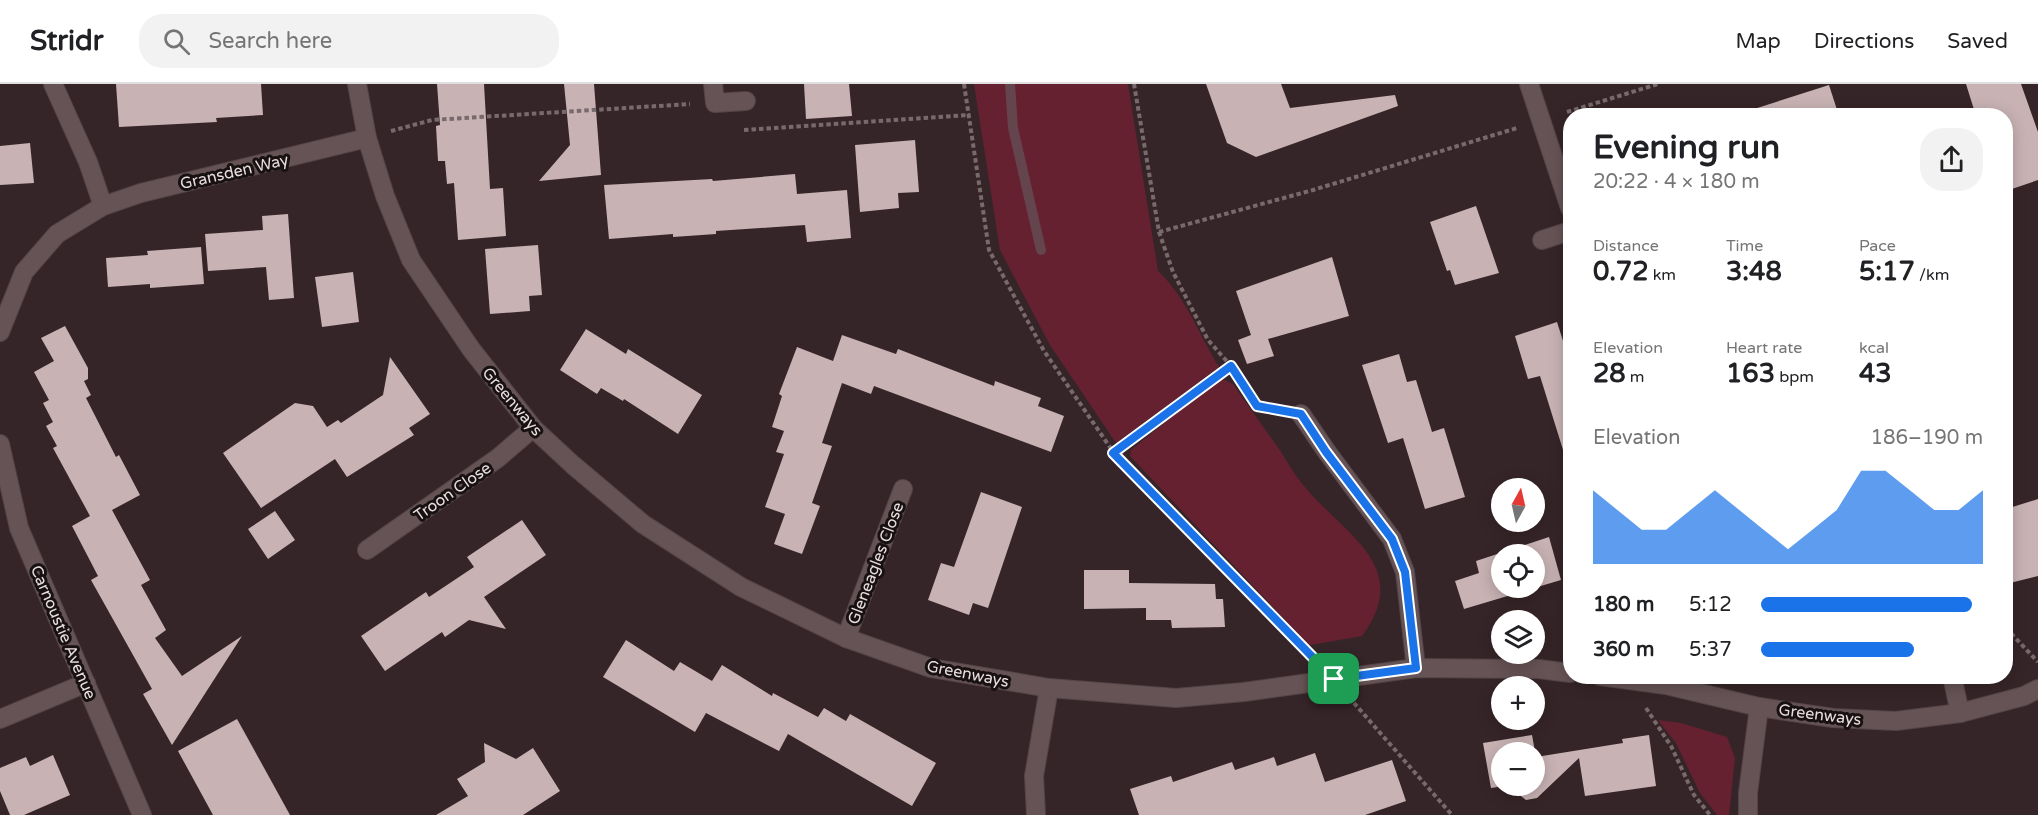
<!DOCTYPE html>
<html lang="en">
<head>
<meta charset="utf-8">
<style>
	:root { --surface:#fff; --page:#f2f2f2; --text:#202124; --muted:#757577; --line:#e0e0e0; --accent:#1a73e8 }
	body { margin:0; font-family:"Varela Round",sans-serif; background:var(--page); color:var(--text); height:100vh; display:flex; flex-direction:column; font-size:22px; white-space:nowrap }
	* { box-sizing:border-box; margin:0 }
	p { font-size:20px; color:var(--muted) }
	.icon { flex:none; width:33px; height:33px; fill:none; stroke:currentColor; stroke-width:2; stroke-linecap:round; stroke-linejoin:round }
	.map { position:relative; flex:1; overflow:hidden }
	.side { position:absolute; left:1563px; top:24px; width:450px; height:576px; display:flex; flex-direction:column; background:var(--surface); border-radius:24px; box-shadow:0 3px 15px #0003 }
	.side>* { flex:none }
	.needle { width:39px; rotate:8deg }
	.controls { position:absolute; left:1491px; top:394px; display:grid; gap:12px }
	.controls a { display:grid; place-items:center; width:54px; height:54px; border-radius:50%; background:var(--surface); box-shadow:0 3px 15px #0003; font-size:30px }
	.pin { position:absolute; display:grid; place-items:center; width:51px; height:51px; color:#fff; margin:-26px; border-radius:12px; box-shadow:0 3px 9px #0006 }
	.round { display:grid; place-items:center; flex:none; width:63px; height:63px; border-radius:24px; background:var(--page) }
	.summary { display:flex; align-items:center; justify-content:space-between; height:102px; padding:0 30px }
	h1 { font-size:33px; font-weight:800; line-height:45px }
	.metrics { display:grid; grid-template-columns:repeat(3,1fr); gap:9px; height:102px; padding:6px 30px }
	.metrics div { display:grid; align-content:center }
	.metrics b { font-size:26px; font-weight:800 }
	.metrics small { font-size:16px; font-weight:400 }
	.metrics p { font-size:16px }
	.chart { height:168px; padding:12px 30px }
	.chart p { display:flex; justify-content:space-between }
	.chart svg { width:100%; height:108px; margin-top:6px; fill:var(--accent); opacity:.7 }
	ul { padding:0 30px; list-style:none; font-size:20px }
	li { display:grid; grid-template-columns:96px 72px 1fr; align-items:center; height:45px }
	li i { height:15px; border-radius:8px; background:var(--accent) }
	header { display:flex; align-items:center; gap:36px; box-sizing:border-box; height:84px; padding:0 30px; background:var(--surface); border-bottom:2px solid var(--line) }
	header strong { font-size:28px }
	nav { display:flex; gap:33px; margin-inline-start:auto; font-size:21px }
	.search { width:420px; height:54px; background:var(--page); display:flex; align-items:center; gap:15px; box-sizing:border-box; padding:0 21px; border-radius:24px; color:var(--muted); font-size:22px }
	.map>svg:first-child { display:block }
	.green { fill:#662131 }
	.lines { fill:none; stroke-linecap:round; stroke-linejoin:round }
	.stream { stroke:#64454d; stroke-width:10 }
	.building { fill:#c8b2b4 }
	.street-casing { stroke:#524447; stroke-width:20 }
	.secondary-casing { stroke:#524447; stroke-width:20 }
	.path { stroke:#786a6c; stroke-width:4; stroke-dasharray:4.5 3; stroke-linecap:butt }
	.street { stroke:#665356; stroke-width:18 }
	.secondary { stroke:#665356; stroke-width:18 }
	.route-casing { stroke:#fff; stroke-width:12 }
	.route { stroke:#1a73e8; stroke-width:8 }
	.labels { text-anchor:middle; stroke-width:6; stroke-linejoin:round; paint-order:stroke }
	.street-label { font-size:16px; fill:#e9dedf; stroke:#181112 }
</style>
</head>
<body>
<header>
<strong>Stridr</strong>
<div class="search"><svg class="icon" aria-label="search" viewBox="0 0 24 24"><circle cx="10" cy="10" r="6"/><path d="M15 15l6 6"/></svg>Search here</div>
<nav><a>Map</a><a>Directions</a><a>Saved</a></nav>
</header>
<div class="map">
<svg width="2038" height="731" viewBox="0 0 2038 731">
	<rect width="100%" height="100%" fill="#362528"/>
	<!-- green -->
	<g class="green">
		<path d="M974 0H1128L1158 187C1186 213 1199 251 1219 283L1116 359 1050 261 1000 166Z"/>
		<path d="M1222 295 1233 300C1249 323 1265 345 1281 368 1288 379 1295 392 1304 402 1343 450 1414 482 1362 552L1310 561 1307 559 1130 372 1131 366 1216 297Z"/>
		<path d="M1658 636 1681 639 1727 653 1735 674 1729 731H1717L1700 709 1676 659Z"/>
	</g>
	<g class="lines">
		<!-- stream -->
		<path class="stream" d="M1010 0 1013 44 1041 166"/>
	</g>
	<!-- building -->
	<g class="building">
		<path d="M116 0H261L263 31 216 34 217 38 119 43Z"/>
		<path d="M437 0H484L490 105 503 104 506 152 458 156 454 99 447 100 445 77H438L436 42 440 41Z"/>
		<path d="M564 0H594L601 91 539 97 570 61Z"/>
		<path d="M804 0H849L852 32 806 35Z"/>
		<path d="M1206 0H1281L1290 24 1395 11 1398 22 1256 73 1227 59Z"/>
		<path d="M1966 0H2021L2038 48V96L2006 107V32H1976Z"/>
		<path d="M1829 1 1839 32H1752L1751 26Z"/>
		<path d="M915 56 919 108 898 109 899 124 860 128 855 61Z"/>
		<path d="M30 59 34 99 0 101V62Z"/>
		<path d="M795 90 797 110 847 106 851 154 807 158 805 141 716 147V150L673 153V150L609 155 604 101 712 95 713 97Z"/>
		<path d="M1476 122 1499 189 1455 201 1450 186 1447 187 1430 138Z"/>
		<path d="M288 130 294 214 269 216 266 183 208 187 205 150 263 146 262 132Z"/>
		<path d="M538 161 542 211 529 212 530 227 490 230 485 165Z"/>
		<path d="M201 163 204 200 150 204V200L108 203 106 174 148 171 147 167Z"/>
		<path d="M1332 173 1349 232 1268 255 1274 272 1247 280 1238 256 1251 251 1236 207Z"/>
		<path d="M353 188 359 238 322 243 315 193Z"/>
		<path d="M1557 238 1565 263 1570 262V368L1564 369 1540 292 1528 295 1515 252Z"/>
		<path d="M65 242 88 284V295L84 297 91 311 86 314 116 373 119 371 140 411 112 426 150 496 141 501 166 546 155 554 182 592 242 552 172 661 143 610 152 605 91 496 98 492 72 442 90 432 53 364 57 362 46 342 53 338 43 319 49 316 34 288 54 277 41 254Z"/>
		<path d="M586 245 626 270 628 265 702 311 678 350 624 315 623 317 601 304 597 310 560 286Z"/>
		<path d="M842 251 896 270 898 265 994 302 995 297 1041 314 1038 322 1064 332 1051 368 874 302 871 310 842 299 822 359 832 362 812 419 820 422 802 470 774 460 785 430 765 423 784 370 776 368 784 347 772 343 782 312 779 310 797 263 833 277Z"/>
		<path d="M1399 270 1407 298 1416 296 1432 348 1444 344 1465 413 1425 425 1403 354 1388 359 1362 281Z"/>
		<path d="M390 273 430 330 409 344 414 351 347 393 335 375 261 424 223 369 295 319 313 322 327 343 338 336 341 339 383 311Z"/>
		<path d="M981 408 1022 423 988 524 973 519 969 531 928 516 941 479 954 483Z"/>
		<path d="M2038 415V492L2006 500V425Z"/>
		<path d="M275 427 295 456 268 475 248 445Z"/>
		<path d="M522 436 546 471 484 513 506 545 469 536 445 553 442 548 385 587 361 552 426 508 429 513 474 483 467 473Z"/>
		<path d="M1549 453 1561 496 1534 504V471H1502V504H1534L1464 525 1455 497 1479 489 1476 477Z"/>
		<path d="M1084 486H1129V499L1215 500 1216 515H1223L1225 543 1172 544 1171 536H1146V524L1084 525Z"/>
		<path d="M626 556 674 587 680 578 712 597 722 581 772 612 773 609 818 633 824 624 846 637 850 630 936 679 912 722 788 650 779 667 706 629 695 648 603 593Z"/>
		<path d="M237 635 252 662 290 731H213L178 667Z"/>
		<path d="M1532 651 1536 673 1623 659 1622 655 1649 651 1656 702 1585 712 1579 674 1537 714 1526 716 1508 702H1534V669H1502V702H1504L1491 704 1483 659Z"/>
		<path d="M484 659 516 675 533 664 560 707 523 731H436L468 712 457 695 485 678Z"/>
		<path d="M1315 669 1325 698 1392 676 1406 717 1365 731H1139L1130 705 1171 692 1173 698 1232 678 1235 686 1274 673 1277 682Z"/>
		<path d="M53 671 70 711 24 731H10L0 707V684L26 673 30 682Z"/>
	</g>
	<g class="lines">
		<defs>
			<g id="street">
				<path d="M53 0 88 78 103 122"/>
				<path d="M713 0 715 19 746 17"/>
				<path d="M1529 0 1570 124"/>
				<path d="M1542 156 1570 147"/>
				<path d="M0 248 24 188 57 150 103 122 141 109 367 54"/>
				<path d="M1301 330 1327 368 1392 455 1405 488 1416 584"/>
				<path d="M0 360 19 444 142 731"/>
				<path d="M367 466 498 374 533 344"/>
				<path d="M846 554 903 405"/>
				<path d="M1952 592 1960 629"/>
				<path d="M0 635 86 599"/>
				<path d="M1036 731 1034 692 1049 604"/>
				<path d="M1748 731V709L1759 623"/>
			</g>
			<g id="secondary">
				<path d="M357 0 367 54 385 112 411 176 471 265 533 344 573 381 643 440 741 503 846 554 931 584 1049 604 1176 614 1244 608 1416 584 1539 585 1570 589"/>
				<path d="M1600 592 1666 601 1759 623 1833 634 1896 637 1960 629 2024 612 2038 605"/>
			</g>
		</defs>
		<!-- street casing -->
		<use href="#street" class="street-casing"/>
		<!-- secondary casing -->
		<use href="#secondary" class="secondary-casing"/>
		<!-- path -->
		<g class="path">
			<path d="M964 0 989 166 1044 267 1114 369 1310 571"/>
			<path d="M1134 0 1159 148 1173 188 1208 256 1231 282 1257 323 1276 326"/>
			<path d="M1567 28 1658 0"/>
			<path d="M744 46 970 31"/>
			<path d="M391 47 432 36 690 20"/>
			<path d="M1159 148 1313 106 1517 44"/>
			<path d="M1114 369 1231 282"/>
			<path d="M2006 544 2038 578"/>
			<path d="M1354 619 1452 731"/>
			<path d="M1646 624 1671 662 1694 711 1710 731"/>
		</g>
		<!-- street -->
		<use href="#street" class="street"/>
		<!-- secondary -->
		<use href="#secondary" class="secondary"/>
	</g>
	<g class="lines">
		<defs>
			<path id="route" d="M1231 282 1257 322 1301 330 1326 368 1392 455 1405 488 1416 584 1334 595 1113 369Z"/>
		</defs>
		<!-- route casing -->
		<use href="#route" class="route-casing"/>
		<!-- route -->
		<use href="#route" class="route"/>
	</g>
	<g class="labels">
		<!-- street labels -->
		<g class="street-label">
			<text transform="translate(234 87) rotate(-13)" y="6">Gransden Way</text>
			<text transform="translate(513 317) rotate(50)" y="6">Greenways</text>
			<text transform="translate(452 407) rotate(-35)" y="6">Troon Close</text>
			<text transform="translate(875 479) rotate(-69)" y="6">Gleneagles Close</text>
			<text transform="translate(64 548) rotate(67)" y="6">Carnoustie Avenue</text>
			<text transform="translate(968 589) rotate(11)" y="6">Greenways</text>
			<text transform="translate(1820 630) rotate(7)" y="6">Greenways</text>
		</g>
	</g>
</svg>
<div class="controls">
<a><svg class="needle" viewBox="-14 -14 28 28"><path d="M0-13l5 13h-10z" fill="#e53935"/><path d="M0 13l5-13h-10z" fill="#757577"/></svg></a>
<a><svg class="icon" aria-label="locate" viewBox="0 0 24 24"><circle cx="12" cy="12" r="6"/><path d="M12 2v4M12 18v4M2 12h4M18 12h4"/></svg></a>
<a><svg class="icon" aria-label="layers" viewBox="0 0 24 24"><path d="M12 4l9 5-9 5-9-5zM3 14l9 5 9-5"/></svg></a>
<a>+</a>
<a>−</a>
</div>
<div class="pin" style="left:1334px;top:595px;background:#1e9e55"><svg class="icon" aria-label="arrive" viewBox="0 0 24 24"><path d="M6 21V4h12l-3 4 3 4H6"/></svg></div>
<section class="side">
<div class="summary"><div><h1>Evening run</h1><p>20:22 · 4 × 180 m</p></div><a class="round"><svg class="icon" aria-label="share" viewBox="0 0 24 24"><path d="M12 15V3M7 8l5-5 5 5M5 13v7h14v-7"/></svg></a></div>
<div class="metrics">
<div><p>Distance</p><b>0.72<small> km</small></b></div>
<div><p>Time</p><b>3:48</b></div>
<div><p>Pace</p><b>5:17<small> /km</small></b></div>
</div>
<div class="metrics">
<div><p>Elevation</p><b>28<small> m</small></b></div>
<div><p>Heart rate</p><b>163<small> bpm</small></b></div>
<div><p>kcal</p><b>43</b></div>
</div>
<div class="chart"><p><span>Elevation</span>186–190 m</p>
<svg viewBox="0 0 160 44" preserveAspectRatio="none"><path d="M0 44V14L10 22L20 30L30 30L40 22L50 14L60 22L70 30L80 38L90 30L100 22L110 6L120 6L130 14L140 22L150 22L160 14V44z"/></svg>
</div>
<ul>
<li><b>180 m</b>5:12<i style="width:95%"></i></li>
<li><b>360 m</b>5:37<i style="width:69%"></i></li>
</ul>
</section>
</div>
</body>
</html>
